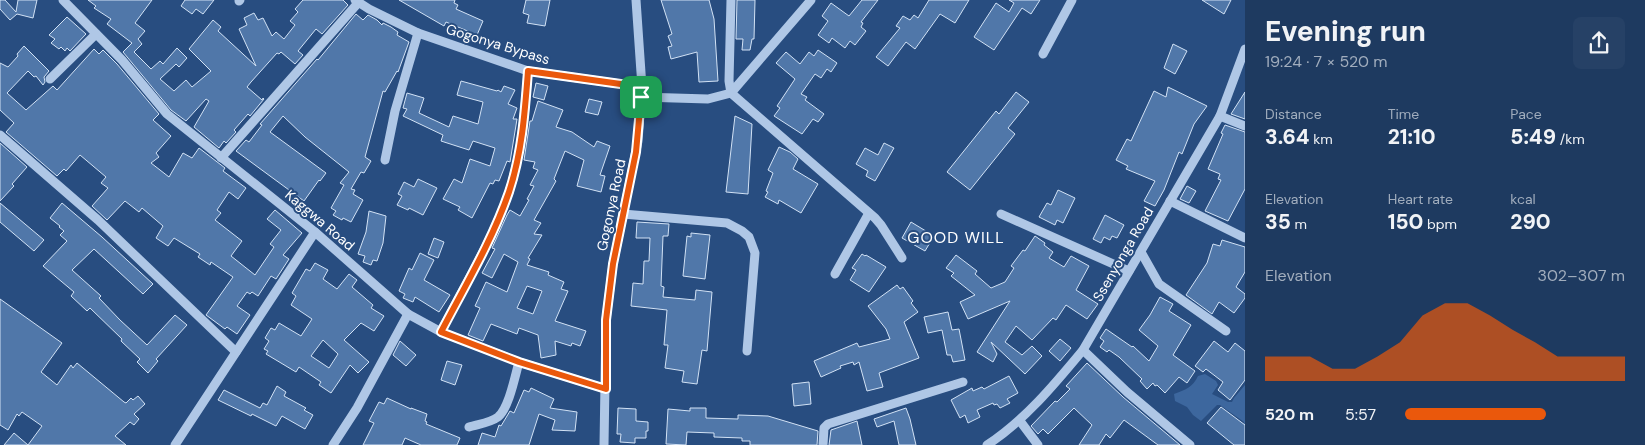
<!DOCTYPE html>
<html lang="en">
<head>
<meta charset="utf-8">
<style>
	:root { --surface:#1e3a60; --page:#264166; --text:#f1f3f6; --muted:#a1adbd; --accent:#ea580c }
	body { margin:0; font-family:"DM Sans",sans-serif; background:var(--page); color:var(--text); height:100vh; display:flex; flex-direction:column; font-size:19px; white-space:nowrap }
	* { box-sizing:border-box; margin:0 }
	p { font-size:16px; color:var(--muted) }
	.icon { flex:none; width:28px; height:28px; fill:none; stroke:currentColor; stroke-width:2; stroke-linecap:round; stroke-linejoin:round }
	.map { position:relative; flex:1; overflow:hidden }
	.drawer { display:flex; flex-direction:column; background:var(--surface); width:400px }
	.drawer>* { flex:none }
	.pin { position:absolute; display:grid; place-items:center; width:42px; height:42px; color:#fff; margin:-21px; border-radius:10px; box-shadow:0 2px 8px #0006 }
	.round { display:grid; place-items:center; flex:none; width:52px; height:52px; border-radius:8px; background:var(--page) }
	.summary { display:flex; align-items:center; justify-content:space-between; height:85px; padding:0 20px }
	h1 { font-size:28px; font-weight:800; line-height:38px }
	.stats { display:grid; grid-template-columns:repeat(3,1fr); gap:8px; height:85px; padding:5px 20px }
	.stats div { display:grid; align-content:center }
	.stats b { font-size:21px; font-weight:800 }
	.stats small { font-size:14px; font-weight:400 }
	.stats p { font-size:14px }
	.chart { height:140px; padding:10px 20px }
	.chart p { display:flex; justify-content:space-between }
	.chart svg { width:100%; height:90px; margin-top:5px; fill:var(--accent); opacity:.7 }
	ul { padding:0 20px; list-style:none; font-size:16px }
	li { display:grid; grid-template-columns:80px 60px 1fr; align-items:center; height:38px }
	li i { height:12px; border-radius:6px; background:var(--accent) }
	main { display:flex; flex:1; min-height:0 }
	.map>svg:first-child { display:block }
	.green { fill:#3d679e }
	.building { fill:#5077a9; stroke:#d2e2f5; fill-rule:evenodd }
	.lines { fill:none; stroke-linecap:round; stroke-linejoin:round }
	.minor { stroke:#afc7e6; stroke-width:9 }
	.route-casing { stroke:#fff; stroke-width:10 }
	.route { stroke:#ea580c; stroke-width:6 }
	.labels { text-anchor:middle; stroke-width:4; stroke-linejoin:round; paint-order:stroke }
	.street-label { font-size:14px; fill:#fff; stroke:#284d80 }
	.quarter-label { font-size:16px; letter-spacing:1px; fill:#fff; stroke:#284d80 }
</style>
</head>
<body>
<main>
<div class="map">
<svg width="1245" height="445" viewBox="0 0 1245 445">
	<rect width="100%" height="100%" fill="#284d80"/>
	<!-- green -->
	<path class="green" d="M1205 374 1216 381 1218 385 1212 394 1228 402H1232L1234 398 1245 385V427H1243L1244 422 1220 405H1217L1201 421 1193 415 1187 407 1175 401 1174 394C1185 390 1193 387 1198 376Z"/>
	<!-- building -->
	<g class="building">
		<path d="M0 0H5L16 12 18 0H37L33 18 17 14 10 20 0 9Z"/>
		<path d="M88 0H152L135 23 145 31 138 39 142 44 134 52 151 69 160 61 163 64 177 48 187 58 179 67 176 64 160 79 174 91 186 80 192 87 211 71 189 49 213 20 221 27 218 31 256 66 239 29 247 25 244 18 254 13 258 20 263 18 272 36 276 32 284 39 295 25 290 21 298 12 295 9 303 0H343L348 5 322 34 316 29 298 51 303 55 295 64 281 52 279 54 277 53 251 82 247 87 262 100 263 98 264 99 250 116 248 114 234 130 236 132 226 143 224 141 219 148 194 127 209 101 206 99 186 121 171 110 123 52 132 43 107 24 111 19 94 8 96 6Z"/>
		<path d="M185 0H214L203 14 196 9 192 14 181 6Z"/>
		<path d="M399 0H455L454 3 458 5 456 9 483 21 477 35 446 22 444 26Z"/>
		<path d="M526 0H550L545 26 527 23 529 15 523 13Z"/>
		<path d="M661 0H709L714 19 718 81 699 82 697 52 671 59 668 47 672 46 668 36 672 34Z"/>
		<path d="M737 0H755L754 39H752L750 50H742L743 39H736Z"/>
		<path d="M862 0H878L861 22 863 23 861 27 866 31 855 45 850 41 845 48 832 38 829 43 818 35 828 21 822 16 831 3 849 16Z"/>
		<path d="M929 0H969L955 23 940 14 915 49 906 42 888 66 876 57 900 28 896 26 903 16 910 20 914 15 918 18Z"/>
		<path d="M1009 0H1040L1031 14 1022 8 994 50 974 37 996 3 1009 12 1014 3Z"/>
		<path d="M1202 0H1231L1224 14Z"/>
		<path d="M356 14 363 20 368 15 377 20 382 25 383 23 391 27 398 32 397 35 409 42 398 72 397 71 385 92 383 91 365 157 371 161 364 173 361 172 351 189 355 190 353 194 363 200 351 222 343 218 342 220 333 215 336 211 331 208 344 185 340 183 349 172 305 137 283 116 270 132 326 173 320 181 319 180 304 201 236 151 246 140 249 142 262 125 260 124 317 59 318 60Z"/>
		<path d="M67 17 86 34 70 51 67 48 65 51 61 47 59 49 51 43 55 39 49 35Z"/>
		<path d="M1173 44 1187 51 1175 74 1164 68Z"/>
		<path d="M24 46 49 71 44 77 45 82 43 85 36 76 34 77 28 71 7 93 26 110 53 86 57 90 94 49 99 54 103 50 117 64 159 114 153 120 171 136 156 153 159 157 151 163 169 177 183 153 192 158 199 148 225 168 223 171 246 188 238 199 229 192 217 210 221 213 215 220 242 241 231 256 255 275 274 247 270 244 281 230 267 219 275 210 302 233 283 255 289 259 276 279 271 276 258 296 252 292 250 294 247 292 237 306 250 315 237 334 227 327 225 329 206 315 233 277 211 262 210 265 198 257 200 254 174 238 168 246 156 238 163 226 142 208 139 212 125 201 107 220 92 206 108 188 101 183 106 177 80 155 66 171 64 169 57 176 6 132 14 123 0 110V63L8 67 18 56 17 54Z"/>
		<path d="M818 50 837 63 831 72 827 69 821 78 815 74 801 94 807 97 805 100 824 114 818 122 813 119 802 134 774 116 780 108 777 106 795 79 776 63 786 52 800 64 809 52 814 56Z"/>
		<path d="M461 81 497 91 498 90 501 92 504 86 515 90 508 104 517 108 513 119H517L510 162 507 161 499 181 495 180 493 184 490 183 472 218 458 210 460 207 443 199 454 179 462 183 470 159 490 166 495 148 473 141 469 150 441 141 443 135 403 116 407 109 403 108 407 93 424 98 419 113 449 127 453 116 478 124 483 102 457 95Z"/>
		<path d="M536 83 548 86 544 100 533 97Z"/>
		<path d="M1168 87 1207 106 1194 124 1182 154 1179 152 1164 190 1155 206 1144 201 1155 181 1126 169 1128 166 1116 160 1127 139 1131 141 1154 91 1166 97Z"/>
		<path d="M1016 92 1029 102 1008 128 1015 134 970 190 947 172 996 111 999 114Z"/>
		<path d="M1245 92V119L1231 114Z"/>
		<path d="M589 99 602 102 598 115 585 112Z"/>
		<path d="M538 101 563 110 556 127 572 132 594 147 597 141 610 146 600 175 605 176 601 192 577 186 584 160 565 151 554 179 556 181 534 220 541 223 534 234 542 235 528 258 530 259 527 265 549 272 548 275 564 282 561 289 568 291 555 321 586 331 580 346 572 343 571 346 555 341 556 355 541 358 538 335 519 328 517 334 491 324 483 341 468 335 480 308 475 306 486 282 507 292 518 262 504 254 492 278 482 273 495 249 492 248 507 215 510 210 520 216 529 200 527 199 534 186 530 185 538 170 533 168 535 162 524 160 530 121H532ZM527 286 542 291 533 314 517 308Z"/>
		<path d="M735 116 752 124 748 194 726 192Z"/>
		<path d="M1225 125 1245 132V189L1228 221 1205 211 1221 180 1218 179 1220 174 1208 169 1223 134 1221 133Z"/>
		<path d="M0 143 27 167 12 184 14 186 0 201Z"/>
		<path d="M884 143 894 148 875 181 866 176 868 171 856 164 865 148 878 155Z"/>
		<path d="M779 147 790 152 798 159 793 169 818 184 801 213 779 200 778 204 765 197 768 192 766 191 773 173 768 170Z"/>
		<path d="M418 179 437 188 423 215 409 208 408 210 397 205 402 196 398 194 404 182 414 187Z"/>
		<path d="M1187 186 1196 191 1189 203 1180 199Z"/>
		<path d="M1058 190 1075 198 1063 223 1057 220 1055 225 1039 217 1047 203 1051 205Z"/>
		<path d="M0 203 44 240 34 251 0 222Z"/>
		<path d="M62 203 102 237 153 284 143 294 94 249 72 270 101 296 99 298 120 320 147 345 175 315 187 325 156 359 158 361 148 373 137 362 140 359 121 341 122 339 90 308 87 311 71 296 74 292 43 266 67 241 60 235 64 231 59 227 60 226 50 218Z"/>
		<path d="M369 211 386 216 383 243 377 261 373 260 371 265 363 262 365 256 358 254 366 232Z"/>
		<path d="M1105 215 1124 225 1117 238 1112 236 1110 240 1104 237 1101 243 1093 239Z"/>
		<path d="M637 222 669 224 668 236H663L661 286 664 287 663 297 695 300 696 290 712 292 707 351 702 350 697 384 682 382 684 371 665 368 668 345H664L667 310 631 306 633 283 643 284 644 261H649L650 238H636Z"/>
		<path d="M911 222 934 236 925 251 902 238Z"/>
		<path d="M691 233 710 235 705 279 683 276 687 236 691 237Z"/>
		<path d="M1035 236 1045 243 1044 245 1053 252 1049 258 1064 267 1071 256 1089 266 1076 290 1098 304 1087 319 1066 305 1056 320 1053 318 1032 340 1016 326 1005 342 1022 355 1032 346 1042 356 1025 374 991 342 997 354 993 362 977 352 1010 301 968 319 960 302 975 295 951 276 954 273 946 268 956 255 977 271 975 274 991 288 1005 282 1014 268 1011 266 1023 250 1025 251Z"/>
		<path d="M434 238 444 242 438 258 428 254Z"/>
		<path d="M1222 240 1245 247V272L1236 287 1245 294V298L1234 313 1219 302 1212 314 1186 295 1207 263 1213 244 1220 246Z"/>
		<path d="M420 253 434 260 424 280 450 295 439 312 415 297 413 302 403 298 405 294 399 291 409 268 412 270Z"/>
		<path d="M862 254 865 256 866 255 886 267 869 292 850 280 856 270 852 268Z"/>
		<path d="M315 263 328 270 323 279 337 289 349 274 357 280 352 287 373 305 371 308 384 316 374 331 361 323 344 340 369 362 358 373 350 365 331 393 319 385 321 382 299 367 296 372 266 354 268 351 264 349 269 341 265 338 271 328 275 330 279 323 301 336 312 319 291 305 296 296 292 293 306 269 310 271ZM323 340 338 354 329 368 311 356Z"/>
		<path d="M897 285 900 289 903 287 913 301 911 303 918 312 904 322 919 358 879 373 883 387 867 391 859 362 854 365 853 362 840 366 841 368 821 377 814 361 857 343 859 347 890 339 886 329 868 306Z"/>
		<path d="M1160 297 1173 304 1169 311 1191 325 1173 355 1195 371 1187 383 1179 377 1165 393 1157 385 1155 386 1153 383 1147 389 1140 381 1142 379 1119 357 1109 350 1107 352 1100 347 1104 341 1100 338 1106 329 1132 347 1133 346 1149 361 1158 346 1139 330 1150 315Z"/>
		<path d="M0 299 62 343 41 372 57 385 71 365 73 368 77 363 124 402 126 403 131 398 133 400 138 396 145 404 134 414 139 419 134 425 130 422 115 436 126 445H4L14 433 28 445 42 426 22 412 19 416 17 414 8 430 0 425Z"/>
		<path d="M948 312 952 330 959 329 965 360 953 362 951 355H947L942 330 928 333 924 317Z"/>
		<path d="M1060 339 1071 348 1060 361 1049 351Z"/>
		<path d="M400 341 416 355 406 366 393 355Z"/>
		<path d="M1214 341 1228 352 1235 343 1245 351V380L1230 400 1218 390 1223 382 1206 369 1203 372 1195 366Z"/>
		<path d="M447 361 462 365 455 385 441 380Z"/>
		<path d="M1087 363 1123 397 1180 445H1158L1124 420 1110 438 1106 434 1099 445H1079L1092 425 1074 408 1048 434 1043 429 1038 434 1031 426 1055 401 1057 402 1070 389 1066 386Z"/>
		<path d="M1009 376 1018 393 1007 399 1010 403 1000 408 997 404 994 405 993 403 977 410 980 417 968 423 965 415 960 418 951 400 972 388 973 391 982 387 984 389Z"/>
		<path d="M809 382 811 404 794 406 792 384Z"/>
		<path d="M277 386 286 392 284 396 306 408 304 410 313 415 305 429 282 416 276 426 252 414 251 416 218 400 224 390 260 408 263 403 267 405Z"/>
		<path d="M531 388 554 399 550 408 577 412 575 431 552 430 555 420 539 414 529 445H478L482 433 495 437 499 425 501 426 510 411 514 413 524 390 529 392Z"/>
		<path d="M387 398 411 409V408L427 414 425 421 427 422 426 424 460 438 457 445H421L405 438 402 445H363L374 423 369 421 379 402 384 404Z"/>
		<path d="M1221 407 1245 425V445H1234L1207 423Z"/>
		<path d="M618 408 636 409V421L648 422V431H646V438H635V443L620 442 621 434H617Z"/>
		<path d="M690 408H706V418L738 419V415L768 416 818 431 817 445H750V441H742V438L714 437V433L687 432 686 445 666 444 668 409 690 411Z"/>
		<path d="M906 408 910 419 916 445H899L894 421 877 427 874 419Z"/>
		<path d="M857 421 862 445H829L831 430Z"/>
	</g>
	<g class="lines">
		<!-- minor -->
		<g class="minor">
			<path d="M63 0 122 60 167 114 315 232 408 314 441 332 519 362 606 389"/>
			<path d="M355 0 369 9 418 33 528 71 642 87"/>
			<path d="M731 0 729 81 731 93 875 218 881 225 902 258"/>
			<path d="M239 1 240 0"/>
			<path d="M1043 54 1072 0"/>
			<path d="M50 79 96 34"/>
			<path d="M641 97 708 99 731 93 811 0"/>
			<path d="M1220 116 1245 126"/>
			<path d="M0 135 98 220 236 352"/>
			<path d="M221 158 358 3"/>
			<path d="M385 160 395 111 418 33"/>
			<path d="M1170 201 1245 238"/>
			<path d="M623 214 727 223 742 231 749 237 755 253 747 351"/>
			<path d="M1001 214 1129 271"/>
			<path d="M1141 252 1159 284 1226 331"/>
			<path d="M835 274 869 213"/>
			<path d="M441 332C464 286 492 241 509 192 522 153 525 111 528 71"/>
			<path d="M1083 350 1127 392 1190 445"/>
			<path d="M1020 421 1038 445"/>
			<path d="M469 427C478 424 490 423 498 417 509 408 515 376 519 362"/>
			<path d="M175 445 315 232"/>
			<path d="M333 445 357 408 408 314"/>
			<path d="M604 445 606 320 613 264 638 141 642 87 636 0"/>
			<path d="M823 445 824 428 828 424 963 382"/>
			<path d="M987 445C1025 420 1054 385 1083 350L1220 116 1245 49"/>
		</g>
	</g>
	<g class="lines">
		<defs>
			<path id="route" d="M528 71 642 87 636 152 613 264 606 320V389L519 362 441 332C465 286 492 241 509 192 522 153 525 111 528 71Z"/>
		</defs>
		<!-- route casing -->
		<use href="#route" class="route-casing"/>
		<!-- route -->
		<use href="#route" class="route"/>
	</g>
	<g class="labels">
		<!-- street labels -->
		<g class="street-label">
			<text transform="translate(498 44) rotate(17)" y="5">Gogonya Bypass</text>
			<text transform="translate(611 205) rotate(-78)" y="5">Gogonya Road</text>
			<text transform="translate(320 220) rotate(40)" y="5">Kaggwa Road</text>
			<text transform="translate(1123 254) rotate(-60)" y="5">Ssenyonga Road</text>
		</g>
		<!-- quarter labels -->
		<g class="quarter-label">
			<text x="956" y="243">GOOD WILL</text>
		</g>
	</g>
</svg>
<div class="pin" style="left:641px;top:97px;background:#1e9e55"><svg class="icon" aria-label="arrive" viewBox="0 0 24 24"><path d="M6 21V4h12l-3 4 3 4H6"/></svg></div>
</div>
<section class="drawer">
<div class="summary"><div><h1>Evening run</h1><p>19:24 · 7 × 520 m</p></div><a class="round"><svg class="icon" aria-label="share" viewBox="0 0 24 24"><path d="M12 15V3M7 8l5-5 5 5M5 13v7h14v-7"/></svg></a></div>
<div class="stats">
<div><p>Distance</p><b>3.64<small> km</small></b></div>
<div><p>Time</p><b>21:10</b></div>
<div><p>Pace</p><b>5:49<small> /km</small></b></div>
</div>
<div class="stats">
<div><p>Elevation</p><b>35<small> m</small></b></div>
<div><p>Heart rate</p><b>150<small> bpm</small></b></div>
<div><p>kcal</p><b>290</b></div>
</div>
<div class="chart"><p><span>Elevation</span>302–307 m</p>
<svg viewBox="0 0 160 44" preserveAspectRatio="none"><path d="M0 44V32L10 32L20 32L30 38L40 38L50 32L60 25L70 12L80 6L90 6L100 12L110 19L120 25L130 32L140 32L150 32L160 32V44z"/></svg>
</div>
<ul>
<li><b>520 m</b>5:57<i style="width:64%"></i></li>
</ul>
</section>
</main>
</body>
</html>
